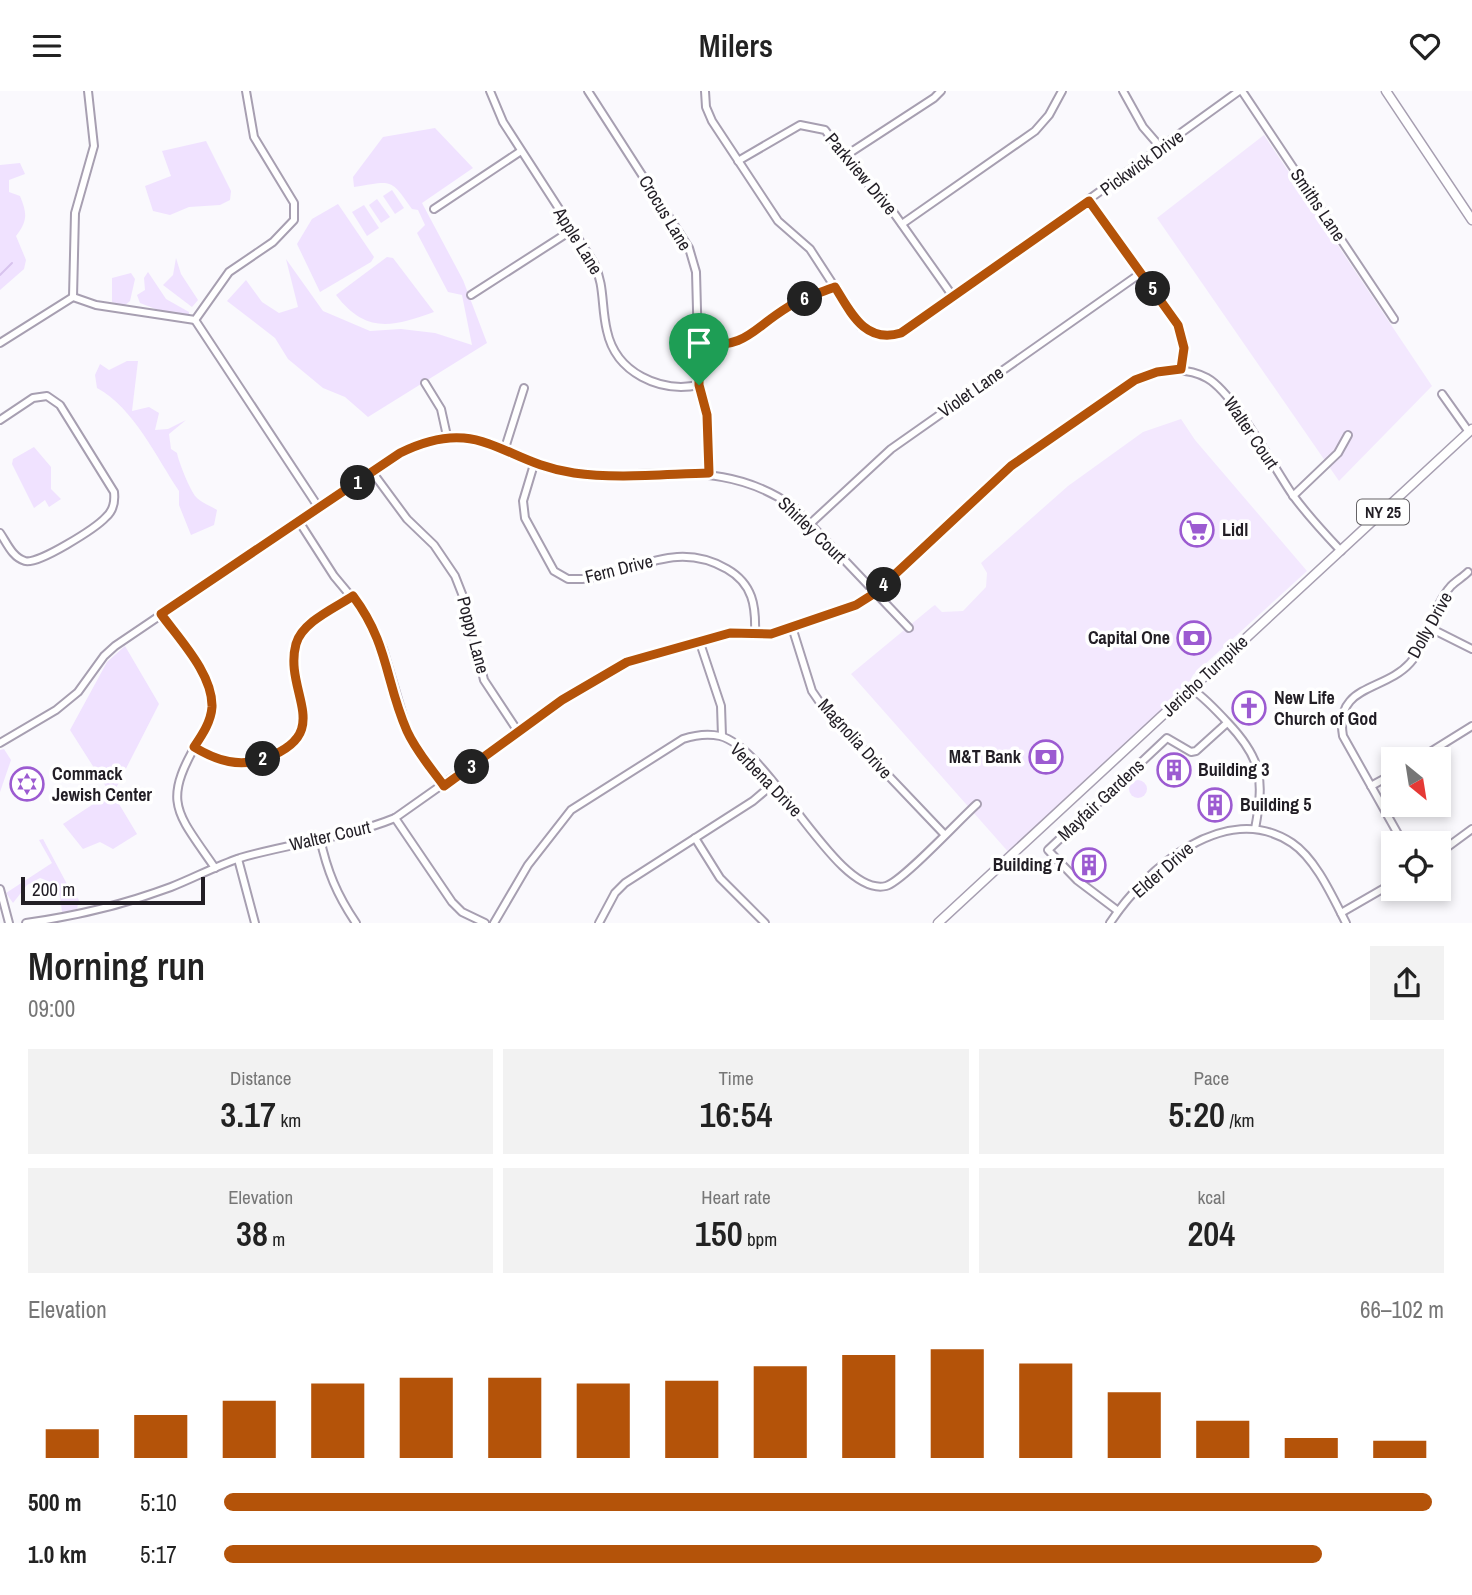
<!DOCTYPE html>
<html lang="en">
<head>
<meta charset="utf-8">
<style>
	:root { --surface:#fff; --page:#f2f2f2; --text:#222; --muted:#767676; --accent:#b45309 }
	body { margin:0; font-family:"Archivo Narrow",sans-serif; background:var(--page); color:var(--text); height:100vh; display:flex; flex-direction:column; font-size:26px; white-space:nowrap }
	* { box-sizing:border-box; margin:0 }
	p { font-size:23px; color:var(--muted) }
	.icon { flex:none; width:38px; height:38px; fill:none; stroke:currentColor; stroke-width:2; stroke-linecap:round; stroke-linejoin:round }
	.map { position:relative; height:832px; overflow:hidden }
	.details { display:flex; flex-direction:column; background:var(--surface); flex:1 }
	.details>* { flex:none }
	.needle { width:46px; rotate:150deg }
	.controls { position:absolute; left:1381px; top:656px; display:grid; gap:14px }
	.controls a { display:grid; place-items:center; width:70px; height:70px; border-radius:0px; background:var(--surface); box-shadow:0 4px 10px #0003; font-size:35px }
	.scale { position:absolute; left:21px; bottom:18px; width:184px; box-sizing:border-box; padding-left:7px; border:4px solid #221e25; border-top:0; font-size:19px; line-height:24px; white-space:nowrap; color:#221e25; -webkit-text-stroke:5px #fff; paint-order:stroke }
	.pin { position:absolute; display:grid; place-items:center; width:60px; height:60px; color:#fff; margin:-72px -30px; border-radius:50% 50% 50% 0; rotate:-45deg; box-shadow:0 0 7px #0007 }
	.pin .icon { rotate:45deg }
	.km { position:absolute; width:35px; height:35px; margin:-18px; border-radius:50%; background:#222; color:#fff; font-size:19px; line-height:35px; text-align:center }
	.round { display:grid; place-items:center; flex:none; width:74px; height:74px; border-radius:0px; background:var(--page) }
	.summary { display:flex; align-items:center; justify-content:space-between; height:119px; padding:0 28px }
	h1 { font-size:38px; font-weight:600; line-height:52px }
	.stats { display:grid; grid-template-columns:repeat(3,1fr); gap:10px; height:119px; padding:7px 28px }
	.stats div { display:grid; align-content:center; border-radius:0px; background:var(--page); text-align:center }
	.stats b { font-size:35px; font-weight:600 }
	.stats small { font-size:19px; font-weight:400 }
	.stats p { font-size:19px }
	.chart { height:196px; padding:14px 28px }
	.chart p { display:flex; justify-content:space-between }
	.chart svg { width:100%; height:126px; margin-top:7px; stroke:var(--accent); stroke-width:6 }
	ul { padding:0 28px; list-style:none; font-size:23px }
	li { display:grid; grid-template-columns:112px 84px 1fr; align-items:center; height:52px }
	li i { height:18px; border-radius:9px; background:var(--accent) }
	header { display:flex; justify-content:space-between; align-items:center; height:91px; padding:0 28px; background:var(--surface); font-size:32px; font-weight:600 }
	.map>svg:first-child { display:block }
	.built { fill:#f3e8fe }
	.green { fill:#f0e2ff }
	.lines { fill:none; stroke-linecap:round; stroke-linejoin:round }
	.stream { stroke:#d8c3ee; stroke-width:2 }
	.minor-casing { stroke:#a79fb1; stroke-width:10 }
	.major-casing { stroke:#a79fb1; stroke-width:11 }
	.minor { stroke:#fff; stroke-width:6 }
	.major { stroke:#fff; stroke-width:8 }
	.route-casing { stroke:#fff; stroke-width:14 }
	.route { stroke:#b45309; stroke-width:9 }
	.labels { text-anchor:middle; stroke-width:7; stroke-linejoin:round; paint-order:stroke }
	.shield { fill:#fff; stroke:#646266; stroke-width:2 }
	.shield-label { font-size:16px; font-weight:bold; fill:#221e25 }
	.street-label { font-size:18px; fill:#221e25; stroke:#fff }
	.poi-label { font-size:18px; font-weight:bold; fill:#221e25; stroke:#fff; text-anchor:start }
</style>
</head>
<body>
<header><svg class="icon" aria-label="menu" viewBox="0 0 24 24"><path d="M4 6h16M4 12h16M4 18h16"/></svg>Milers<svg class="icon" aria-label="heart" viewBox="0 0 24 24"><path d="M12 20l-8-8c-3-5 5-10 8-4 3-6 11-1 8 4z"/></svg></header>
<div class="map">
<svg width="1472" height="832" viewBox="0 0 1472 832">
	<rect width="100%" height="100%" fill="#faf9fd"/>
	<!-- built -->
	<g class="built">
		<path d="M1264 44 1432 295 1339 390 1157 127Z"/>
		<path d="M1181 328 1195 349 1307 480 1193 584 1179 610 1011 764 851 583 932 516 935 514 942 521 963 520 986 496 987 482 981 472 1068 395 1143 341Z"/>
	</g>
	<!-- green -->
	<g class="green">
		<path d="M435 37 473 77 422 112 463 189 487 252 368 326 345 306 323 297 288 268 275 247 227 210 246 189 262 211 279 222 298 216 286 168 323 220 370 240 401 238 435 242 472 254 462 204 448 201 417 142 425 134 418 119 412 118C390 86 392 90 354 96L353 86 383 46Z"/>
		<path d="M206 50 231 100 230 109 220 114 189 116 170 124 153 120 145 95 171 85 162 60Z"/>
		<path d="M20 72 25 83 9 89V101L20 105C27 122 28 130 16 145L26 169 24 178 0 199V74Z"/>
		<path d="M392 99 404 117 395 123 383 105Z"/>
		<path d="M377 108 390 126 381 132 369 114Z"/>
		<path d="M338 113 374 166 371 171 320 201 297 153 312 128Z"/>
		<path d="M364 114 379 137 367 145 352 121Z"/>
		<path d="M387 166 393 167 434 221C392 236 366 243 336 204Z"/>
		<path d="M176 167 181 183 198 209 192 216 163 194 173 184Z"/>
		<path d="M148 181 166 208 189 221V224L166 222 140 212 137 204 145 199 144 187Z"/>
		<path d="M131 182 135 188 130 210 124 215 112 211V187Z"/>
		<path d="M127 270H138L132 320 149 316 159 322 155 339 168 338 186 329 169 343 171 358 177 362C179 372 190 399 196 406 200 411 211 415 217 419L214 434 191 444 179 414V400C156 366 134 317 97 297L95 284 100 273 109 279Z"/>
		<path d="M34 356 51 376V398L61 408 49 416 45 409 34 417 12 373 13 368Z"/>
		<path d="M125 555 159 613 113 703 137 743 113 758 100 751 83 758 63 733 110 702 70 639 107 571Z"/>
		<path d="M4 658 11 669 0 701V659Z"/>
		<circle cx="1138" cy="698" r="9"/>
		<path d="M43 748 68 795 79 809 77 818 62 821C60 802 60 794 40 787L27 794 13 812 6 802 52 772 39 749Z"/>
	</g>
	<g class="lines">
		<!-- stream -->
		<path class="stream" d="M0 184 12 172"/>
		<defs>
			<g id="minor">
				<path d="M490 0 503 31 594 172C605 195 601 216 607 240 616 282 660 302 699 294"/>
				<path d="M588 0 689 157 696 181 699 294 707 324 709 382"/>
				<path d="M705 0 706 16 712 30 778 130 810 158 860 235 879 244 892 245 912 236 1239 0"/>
				<path d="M1123 0 1143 36 1162 58"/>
				<path d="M1242 0 1394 228"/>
				<path d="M845 65 934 7 941 0"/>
				<path d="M738 70 800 34 825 39 855 79 891 118 954 207"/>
				<path d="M1089 110 1178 234 1184 257 1181 278"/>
				<path d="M434 118 521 60"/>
				<path d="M902 133 1035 40 1049 24 1062 0"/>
				<path d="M471 204 572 139"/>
				<path d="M73 206 75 122 94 55 88 0"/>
				<path d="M195 229 319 417"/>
				<path d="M0 252 73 206 96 214 195 229 229 181 273 151 294 129V112L254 46 246 0"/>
				<path d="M699 255C750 255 749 240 788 216 802 207 819 202 835 196"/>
				<path d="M425 292 441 318 447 345"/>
				<path d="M1442 303 1469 341"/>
				<path d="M0 329 33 307 47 305 60 314 114 401C115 410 114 419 106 426 96 437 38 474 25 470 12 466 7 452 0 442"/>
				<path d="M505 357 524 297"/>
				<path d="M535 370 523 410 525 427 554 480 568 488H582C635 482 675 448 727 478 753 493 756 515 755 542"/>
				<path d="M373 382 407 428 434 454 455 485 466 513 484 589 519 642"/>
				<path d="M1293 405 1338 362 1348 344"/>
				<path d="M300 432 334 485 369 527 383 558 408 642 444 695"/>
				<path d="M811 432 891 358 1141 182"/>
				<path d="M161 523C180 549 208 580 211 612 213 625 206 637 200 647 161 712 176 720 215 777"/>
				<path d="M792 536 812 600 823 616 944 743"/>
				<path d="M1430 537 1472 558"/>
				<path d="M699 549 721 615 722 645"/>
				<path d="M1192 598C1206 608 1217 620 1228 632 1263 669 1264 689 1255 738"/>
				<path d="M0 652 56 619 78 601 104 565 115 555 400 362C476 325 501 367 572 382 585 385 601 383 615 383 683 384 734 374 794 416L909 537"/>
				<path d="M194 656C217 670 240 676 266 667 336 641 283 600 296 553 302 531 335 517 353 505"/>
				<path d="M1419 668 1472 635"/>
				<path d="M1371 695 1393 683"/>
				<path d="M395 727 452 811 462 821 485 832"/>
				<path d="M320 747C327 780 337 804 356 832"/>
				<path d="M695 747 720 787 765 832"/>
				<path d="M1403 752 1343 645C1334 593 1384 601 1410 572 1429 551 1432 516 1451 495 1456 490 1463 486 1468 481"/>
				<path d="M1438 763 1472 738"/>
				<path d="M238 768 255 832"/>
				<path d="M0 798 9 832"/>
				<path d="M1118 820 1077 789 1048 759 1167 647 1191 661 1196 660 1227 632"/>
				<path d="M1341 822 1393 792"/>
				<path d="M26 832C76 825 123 814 171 796 194 787 216 775 240 767 291 752 346 747 395 727L562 609 627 571 730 542 771 543 857 514 875 502 1011 375 1135 289C1160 280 1183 274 1207 287 1234 302 1273 375 1292 403 1307 424 1324 442 1341 460"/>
				<path d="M494 832 528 774 571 719 683 648C695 644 707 642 720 645 771 658 836 807 886 795 902 791 960 728 977 713"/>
				<path d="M599 832 615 802 625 792 753 710 773 693"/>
				<path d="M1110 832C1146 777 1226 708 1292 752 1316 768 1333 807 1346 832"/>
			</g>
			<g id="major">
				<path d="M1386 0 1472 129"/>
				<path d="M938 832 1472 338"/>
			</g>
		</defs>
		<!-- minor casing -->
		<use href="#minor" class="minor-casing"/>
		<!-- major casing -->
		<use href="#major" class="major-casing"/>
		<!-- minor -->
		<use href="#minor" class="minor"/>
		<!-- major -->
		<use href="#major" class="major"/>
	</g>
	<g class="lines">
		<defs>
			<path id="route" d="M1089 110 1178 234 1184 257 1181 278 1157 281 1135 289 1011 375 875 502 856 514 771 543 730 542 627 571 562 609 444 695C431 677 416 660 407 640 385 590 389 553 353 505 335 517 302 531 296 553 283 601 336 641 266 667 240 677 217 670 194 656 202 644 211 631 212 616 213 583 179 548 161 523L400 362C481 322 502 372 574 382 616 388 667 383 709 382L707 324 699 294V255C750 255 749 240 788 216 802 207 819 202 835 196 851 222 865 253 901 242Z"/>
		</defs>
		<!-- route casing -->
		<use href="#route" class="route-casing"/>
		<!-- route -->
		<use href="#route" class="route"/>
	</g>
	<!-- icons -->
	<defs>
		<symbol id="supermarket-ring" viewBox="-11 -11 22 22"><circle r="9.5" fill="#fff" stroke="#9c5bd1" stroke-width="1.5"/><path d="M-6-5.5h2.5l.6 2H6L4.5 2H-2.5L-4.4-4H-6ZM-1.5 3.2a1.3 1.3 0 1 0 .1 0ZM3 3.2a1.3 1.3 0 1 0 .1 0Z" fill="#9c5bd1"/></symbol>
		<symbol id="bank-ring" viewBox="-11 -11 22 22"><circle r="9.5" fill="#fff" stroke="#9c5bd1" stroke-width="1.5"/><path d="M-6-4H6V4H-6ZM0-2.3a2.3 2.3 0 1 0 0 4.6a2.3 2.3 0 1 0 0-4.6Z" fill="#9c5bd1"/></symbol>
		<symbol id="church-ring" viewBox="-11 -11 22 22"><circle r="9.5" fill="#fff" stroke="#9c5bd1" stroke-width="1.5"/><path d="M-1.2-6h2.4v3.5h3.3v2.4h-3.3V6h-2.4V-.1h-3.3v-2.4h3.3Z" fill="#9c5bd1"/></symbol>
		<symbol id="building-ring" viewBox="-11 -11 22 22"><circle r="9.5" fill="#fff" stroke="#9c5bd1" stroke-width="1.5"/><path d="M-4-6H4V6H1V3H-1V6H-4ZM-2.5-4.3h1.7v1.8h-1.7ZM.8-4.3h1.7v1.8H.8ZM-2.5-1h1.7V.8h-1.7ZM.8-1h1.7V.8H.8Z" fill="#9c5bd1"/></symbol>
		<symbol id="synagogue-ring" viewBox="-11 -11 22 22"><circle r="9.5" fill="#fff" stroke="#9c5bd1" stroke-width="1.5"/><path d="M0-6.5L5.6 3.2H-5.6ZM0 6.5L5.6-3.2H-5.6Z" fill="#9c5bd1"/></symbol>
	</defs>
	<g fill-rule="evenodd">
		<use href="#supermarket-ring" x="1178" y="420" width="38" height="38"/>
		<use href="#bank-ring" x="1175" y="528" width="38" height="38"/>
		<use href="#church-ring" x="1230" y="598" width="38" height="38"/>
		<use href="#bank-ring" x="1027" y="647" width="38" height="38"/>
		<use href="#building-ring" x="1155" y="660" width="38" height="38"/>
		<use href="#synagogue-ring" x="8" y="674" width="38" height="38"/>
		<use href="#building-ring" x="1196" y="695" width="38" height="38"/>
		<use href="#building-ring" x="1070" y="755" width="38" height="38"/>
	</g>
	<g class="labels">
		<!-- shield labels -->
		<rect class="shield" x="1357" y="408.5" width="52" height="25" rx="5"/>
		<g class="shield-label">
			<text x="1383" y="427">NY 25</text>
		</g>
		<!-- street labels -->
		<g class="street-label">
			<text transform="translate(1142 72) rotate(-36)" y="6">Pickwick Drive</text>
			<text transform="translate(861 83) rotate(50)" y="6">Parkview Drive</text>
			<text transform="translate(1318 114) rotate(56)" y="6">Smiths Lane</text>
			<text transform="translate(665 122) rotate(59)" y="6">Crocus Lane</text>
			<text transform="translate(578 150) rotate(58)" y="6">Apple Lane</text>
			<text transform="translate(971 301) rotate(-35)" y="6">Violet Lane</text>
			<text transform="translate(1251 342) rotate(56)" y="6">Walter Court</text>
			<text transform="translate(812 439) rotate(44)" y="6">Shirley Court</text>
			<text transform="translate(619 478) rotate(-14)" y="6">Fern Drive</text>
			<text transform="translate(1430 534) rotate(-61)" y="6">Dolly Drive</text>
			<text transform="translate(473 544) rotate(75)" y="6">Poppy Lane</text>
			<text transform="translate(1205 585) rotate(-43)" y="6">Jericho Turnpike</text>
			<text transform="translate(855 648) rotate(48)" y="6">Magnolia Drive</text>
			<text transform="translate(766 689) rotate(46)" y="6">Verbena Drive</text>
			<text transform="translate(1101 709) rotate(-43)" y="6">Mayfair Gardens</text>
			<text transform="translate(330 745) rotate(-13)" y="6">Walter Court</text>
			<text transform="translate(1163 779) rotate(-41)" y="6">Elder Drive</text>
		</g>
		<!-- poi labels -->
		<g class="poi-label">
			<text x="1222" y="445">Lidl</text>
			<text x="1170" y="553" text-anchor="end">Capital One</text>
			<text x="1274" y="613">New Life<tspan x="1274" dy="21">Church of God</tspan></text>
			<text x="1021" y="672" text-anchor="end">M&amp;T Bank</text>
			<text x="1198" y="685">Building 3</text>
			<text x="52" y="689">Commack<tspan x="52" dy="21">Jewish Center</tspan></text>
			<text x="1240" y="720">Building 5</text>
			<text x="1064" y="780" text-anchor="end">Building 7</text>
		</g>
	</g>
</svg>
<div class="controls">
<a><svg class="needle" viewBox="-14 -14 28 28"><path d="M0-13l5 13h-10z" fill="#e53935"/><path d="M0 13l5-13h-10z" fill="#767676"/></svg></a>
<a><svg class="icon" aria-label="locate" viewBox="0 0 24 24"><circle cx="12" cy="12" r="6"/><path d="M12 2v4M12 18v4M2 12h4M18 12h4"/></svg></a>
</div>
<div class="scale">200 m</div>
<div class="pin" style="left:699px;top:294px;background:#1e9e55"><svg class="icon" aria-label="arrive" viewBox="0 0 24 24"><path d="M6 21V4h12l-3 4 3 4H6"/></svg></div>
<b class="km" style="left:358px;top:392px">1</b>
<b class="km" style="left:263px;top:668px">2</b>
<b class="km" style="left:472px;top:676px">3</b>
<b class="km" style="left:884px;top:494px">4</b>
<b class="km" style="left:1153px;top:198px">5</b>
<b class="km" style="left:805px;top:208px">6</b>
</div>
<section class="details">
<div class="summary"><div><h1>Morning run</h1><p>09:00</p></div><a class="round"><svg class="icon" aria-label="share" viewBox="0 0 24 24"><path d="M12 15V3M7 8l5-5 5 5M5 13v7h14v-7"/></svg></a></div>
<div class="stats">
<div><p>Distance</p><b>3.17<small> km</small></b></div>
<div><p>Time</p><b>16:54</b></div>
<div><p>Pace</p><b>5:20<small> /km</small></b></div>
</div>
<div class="stats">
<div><p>Elevation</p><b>38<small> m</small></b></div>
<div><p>Heart rate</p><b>150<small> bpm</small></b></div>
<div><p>kcal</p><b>204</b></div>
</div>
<div class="chart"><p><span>Elevation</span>66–102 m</p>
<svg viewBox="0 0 160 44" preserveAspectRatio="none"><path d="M5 44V34M15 44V29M25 44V24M35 44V18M45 44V16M55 44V16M65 44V18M75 44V17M85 44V12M95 44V8M105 44V6M115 44V11M125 44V21M135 44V31M145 44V37M155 44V38"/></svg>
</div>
<ul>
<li><b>500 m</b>5:10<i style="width:99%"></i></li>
<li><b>1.0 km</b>5:17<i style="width:90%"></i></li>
</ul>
</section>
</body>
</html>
